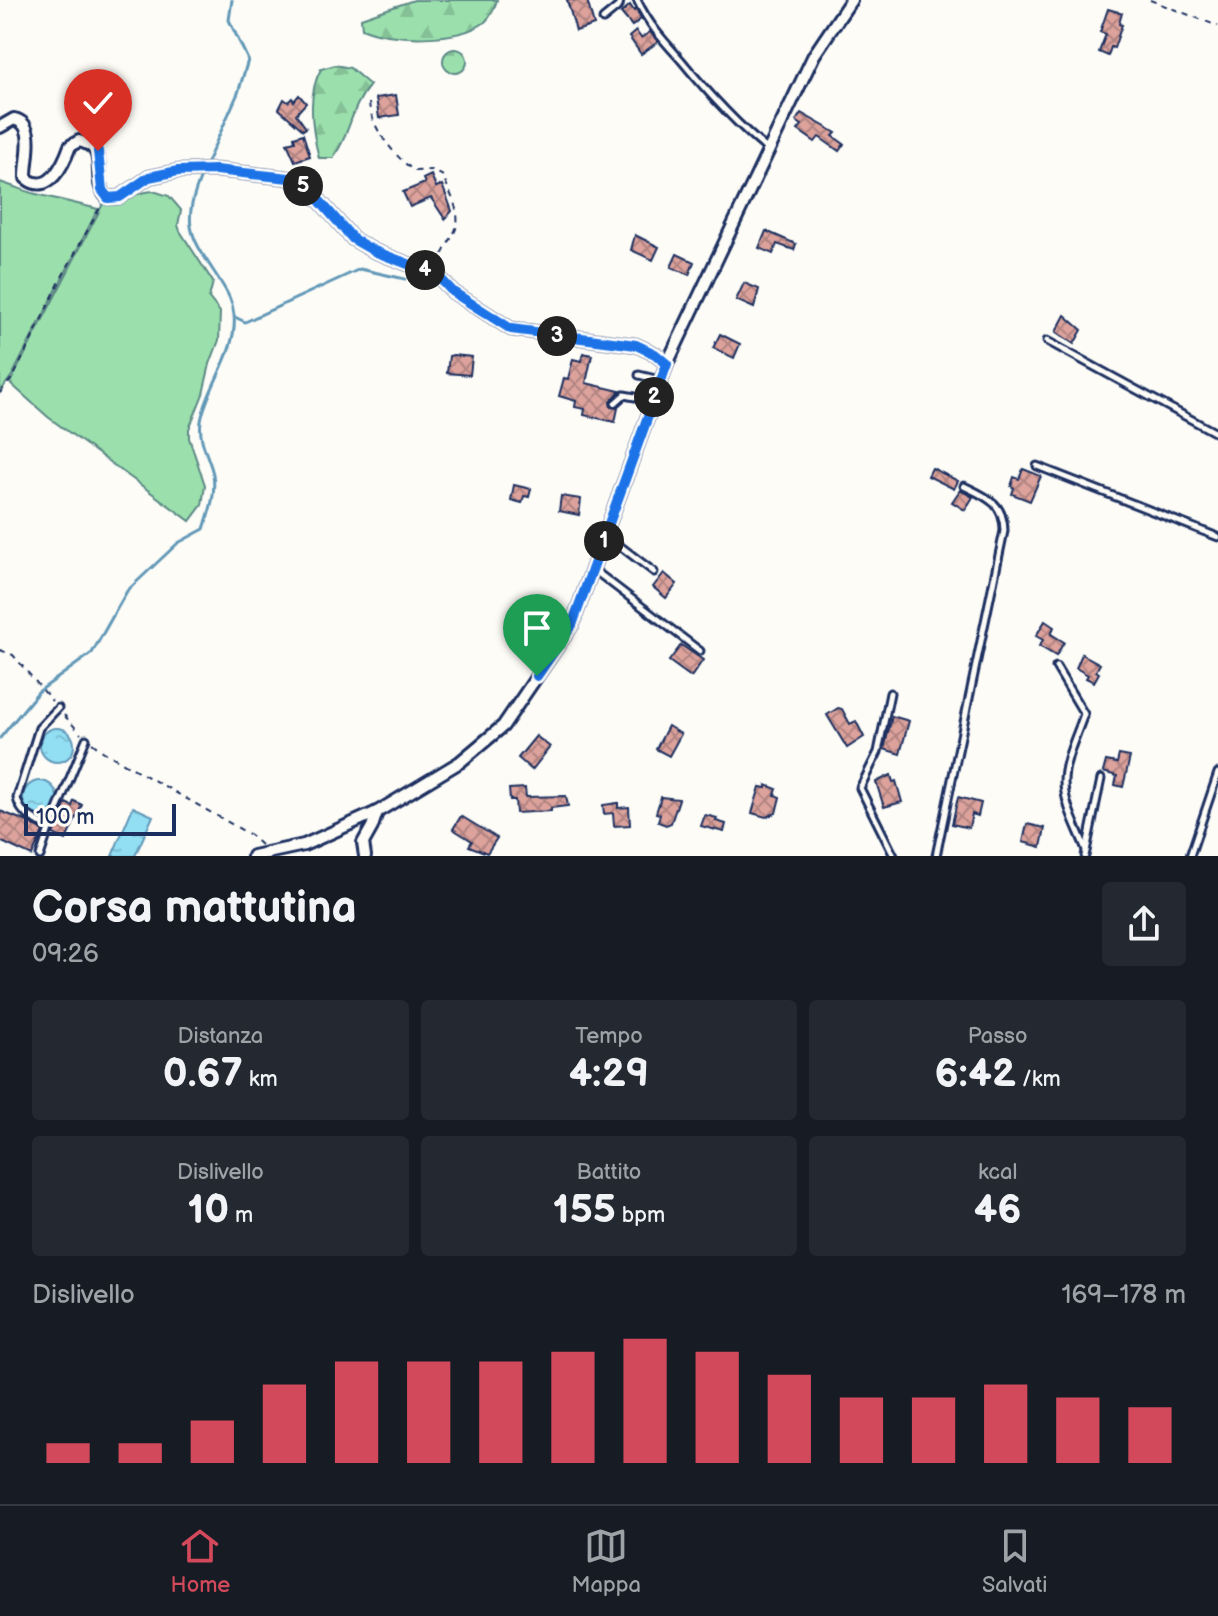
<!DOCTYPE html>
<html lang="it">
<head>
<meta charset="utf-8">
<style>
	:root { --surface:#171b24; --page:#242831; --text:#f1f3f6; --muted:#9ea1a6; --line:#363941; --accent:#d1495b }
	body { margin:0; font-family:"Balsamiq Sans",sans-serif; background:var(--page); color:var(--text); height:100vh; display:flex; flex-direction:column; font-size:30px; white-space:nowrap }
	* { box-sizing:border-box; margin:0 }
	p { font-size:26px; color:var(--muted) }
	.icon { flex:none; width:44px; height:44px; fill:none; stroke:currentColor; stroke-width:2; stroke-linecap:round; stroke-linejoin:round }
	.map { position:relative; height:856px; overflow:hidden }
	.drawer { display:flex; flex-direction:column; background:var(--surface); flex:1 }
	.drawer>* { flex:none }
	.scale { position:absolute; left:24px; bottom:20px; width:152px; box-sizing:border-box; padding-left:8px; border:4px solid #1b2f5e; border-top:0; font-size:22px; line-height:28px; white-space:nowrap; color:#1b2f5e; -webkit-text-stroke:6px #fdfcf7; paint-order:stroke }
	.pin { position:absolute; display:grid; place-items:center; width:68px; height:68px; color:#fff; margin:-82px -34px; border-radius:50% 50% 50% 0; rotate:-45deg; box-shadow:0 0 8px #0007 }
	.pin .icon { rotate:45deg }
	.km { position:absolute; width:40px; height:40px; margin:-20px; border-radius:50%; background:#222; color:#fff; font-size:22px; line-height:40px; text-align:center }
	.round { display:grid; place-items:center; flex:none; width:84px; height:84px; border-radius:8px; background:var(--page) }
	.head { display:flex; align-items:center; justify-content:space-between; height:136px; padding:0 32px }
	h1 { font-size:44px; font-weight:800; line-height:60px }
	.metrics { display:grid; grid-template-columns:repeat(3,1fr); gap:12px; height:136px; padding:8px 32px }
	.metrics div { display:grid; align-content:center; border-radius:8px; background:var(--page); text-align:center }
	.metrics b { font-size:40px; font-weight:800 }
	.metrics small { font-size:22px; font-weight:400 }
	.metrics p { font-size:22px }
	.chart { height:224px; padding:16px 32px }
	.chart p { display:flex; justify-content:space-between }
	.chart svg { width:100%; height:144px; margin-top:8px; stroke:var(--accent); stroke-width:6 }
	.tabs { display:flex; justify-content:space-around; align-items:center; height:112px; border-top:2px solid var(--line); background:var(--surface); font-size:22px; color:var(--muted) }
	.tabs a { display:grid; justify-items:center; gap:4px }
	.tabs .selected { color:var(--accent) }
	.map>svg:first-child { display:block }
	.grass { fill:#9be0ac; stroke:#5b8885; stroke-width:2 }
	.forest { fill:url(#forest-firs); stroke:#5b8885; stroke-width:2 }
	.water { fill:url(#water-ripples); stroke:#6298b7; stroke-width:2 }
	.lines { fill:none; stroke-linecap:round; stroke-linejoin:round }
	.stream { stroke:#6298b7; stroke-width:3 }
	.building { fill:url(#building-cross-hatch); stroke:#1b2f5e; stroke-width:2 }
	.service-casing { stroke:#1b2f5e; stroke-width:11 }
	.minor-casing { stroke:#1b2f5e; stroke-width:16 }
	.path { stroke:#1b2f5e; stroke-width:2; stroke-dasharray:6 6; stroke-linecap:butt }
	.service { stroke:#fdfcf7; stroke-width:5 }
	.minor { stroke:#fdfcf7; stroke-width:10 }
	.route-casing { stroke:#fff; stroke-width:16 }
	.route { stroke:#1a73e8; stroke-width:10 }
</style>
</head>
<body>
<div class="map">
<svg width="1218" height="856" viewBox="0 0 1218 856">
	<defs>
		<pattern id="forest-firs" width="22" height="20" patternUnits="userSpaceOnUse" patternTransform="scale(2)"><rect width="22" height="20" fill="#9be0ac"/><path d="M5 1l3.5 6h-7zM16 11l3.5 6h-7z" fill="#85c096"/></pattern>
		<pattern id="water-ripples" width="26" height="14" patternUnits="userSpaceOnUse" patternTransform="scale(2)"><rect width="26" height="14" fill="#92def3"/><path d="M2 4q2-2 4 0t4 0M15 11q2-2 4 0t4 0" fill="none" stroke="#7dbfd3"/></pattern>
		<pattern id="building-cross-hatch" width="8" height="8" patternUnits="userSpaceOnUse" patternTransform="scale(2)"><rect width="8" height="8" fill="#dca29b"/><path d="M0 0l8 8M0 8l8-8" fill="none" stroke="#b28482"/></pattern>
	</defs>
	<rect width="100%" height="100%" fill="#fdfcf7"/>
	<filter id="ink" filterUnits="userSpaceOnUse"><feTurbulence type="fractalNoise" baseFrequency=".0125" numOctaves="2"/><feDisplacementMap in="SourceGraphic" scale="16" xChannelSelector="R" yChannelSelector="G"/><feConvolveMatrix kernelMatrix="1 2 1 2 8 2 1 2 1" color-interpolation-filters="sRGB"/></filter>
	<g filter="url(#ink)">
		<!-- grass -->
		<g class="grass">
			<path d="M0 182 32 193 98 209 13 374 0 392Z"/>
			<path d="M153 191 169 196 181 210 178 225 180 231 213 282 209 298 220 312 219 340 210 364 203 394 189 429V438L205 485 202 505 190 521 48 417 10 383 106 198C123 202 136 192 153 191Z"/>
		</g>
		<!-- forest -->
		<g class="forest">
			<path d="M414 0H497C494 9 492 15 485 22 459 42 390 41 362 28L361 18Z"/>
			<circle cx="455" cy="61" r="12"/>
			<path d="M335 65 350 68 370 85C349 110 351 134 333 158H319C312 131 307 94 321 69Z"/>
		</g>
		<!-- water -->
		<g class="water">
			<circle cx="57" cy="745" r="17"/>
			<circle cx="40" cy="798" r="17"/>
			<path d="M133 807 153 816 135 856H112Z"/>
		</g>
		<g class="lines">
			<!-- stream -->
			<g class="stream">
				<path d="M205 167 238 93 248 60 229 20 232 0"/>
				<path d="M235 317 245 322 360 269 405 279"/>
				<path d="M0 738 38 692 92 653 127 591 178 543 204 529C210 510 216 494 213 474 209 456 198 441 201 421 207 386 238 351 234 315 233 302 227 292 220 281 191 236 180 227 202 174"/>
			</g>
		</g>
		<!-- building -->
		<g class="building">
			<path d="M567 0H587L594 25 576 31Z"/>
			<path d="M630 5 634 11 636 9 641 19 632 26 621 13Z"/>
			<path d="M1108 9 1122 13 1119 24 1122 25 1114 48 1111 47 1108 56 1099 52 1106 34 1100 32Z"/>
			<path d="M636 31 641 38 650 32 658 42 641 54 629 37Z"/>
			<path d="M299 95 306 103 296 114 306 128 303 130 279 109 284 99 288 102 292 98 294 101Z"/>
			<path d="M396 95 399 115 379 118 376 98Z"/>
			<path d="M801 113 836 133 833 136 844 144 839 151 819 137 815 142 798 130 802 125 796 121Z"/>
			<path d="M303 134 310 156 295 161 287 143 295 141 294 137Z"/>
			<path d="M431 175 436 187 442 185 448 200 452 211 445 219 431 198 410 207 403 192 425 183 423 179Z"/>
			<path d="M766 231 796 244 794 250 777 244 773 254 759 248Z"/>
			<path d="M635 235 659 247 653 260 631 250Z"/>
			<path d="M677 254 694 262 689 275 671 267Z"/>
			<path d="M744 283 759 289 754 308 736 300Z"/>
			<path d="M1065 315 1082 330 1074 344 1056 332Z"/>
			<path d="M720 334 740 344 734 358 713 348Z"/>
			<path d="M583 353 592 355 586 383 620 391 610 402 611 407 618 408 615 422 584 415 585 409 575 407 576 401 559 396 564 378 568 379 573 359 581 361Z"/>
			<path d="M453 355 472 357 470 375 447 373 449 356Z"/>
			<path d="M932 468 958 481 954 489 928 476Z"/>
			<path d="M1023 469 1041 476 1030 501 1012 494 1014 488 1011 486 1014 477 1019 479Z"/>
			<path d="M514 485 531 489 529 497 524 496 522 503 511 500Z"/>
			<path d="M960 490 973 497 965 510 952 502Z"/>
			<path d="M561 496 581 499 579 515 559 511Z"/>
			<path d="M664 573 677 584 666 598 653 587Z"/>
			<path d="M1045 621 1054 627 1051 634 1064 642 1056 656 1039 646 1043 640 1036 636Z"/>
			<path d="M681 645 703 660 691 677 669 661Z"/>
			<path d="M1082 654 1100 664 1096 671 1099 673 1094 682 1086 678 1088 675 1076 668Z"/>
			<path d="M838 708 842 709 850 724 856 721 864 737 847 748 827 715Z"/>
			<path d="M892 716 909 721 900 754 884 749Z"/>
			<path d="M668 726 681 734 669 756 656 749Z"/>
			<path d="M536 736 550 747 532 770 518 758Z"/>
			<path d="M1119 755 1130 757 1123 787 1115 785 1117 776 1103 772 1106 761 1117 763Z"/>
			<path d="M891 775 893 782 896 781 902 802 884 807 876 782Z"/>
			<path d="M766 785 777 789 775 795 780 797 776 813 766 817 752 813 760 787 766 788Z"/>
			<path d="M525 788 526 797 566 796 568 806 551 808V811L516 813 515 800H510L509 789Z"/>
			<path d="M661 797 679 799 671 823 666 825 658 822 660 814 656 813Z"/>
			<path d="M958 797 981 803 978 816 972 814 969 828 952 824Z"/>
			<path d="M74 801 82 805 66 840 53 834 66 803 72 806Z"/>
			<path d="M618 803V808L629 807 630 825 614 826 613 813 604 814 603 805Z"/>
			<path d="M0 811 28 822 43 831 32 856 0 841Z"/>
			<path d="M705 815 717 818 716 821 726 824 724 832 701 826Z"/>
			<path d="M461 816 497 838 487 853 469 846 472 841 453 829Z"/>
			<path d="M1027 824 1045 828 1041 847 1023 842Z"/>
		</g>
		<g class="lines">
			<defs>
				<g id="service">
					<path d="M637 0C649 25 663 40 681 60 708 93 735 123 768 150"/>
					<path d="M603 19 619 6 620 0"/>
					<path d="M1047 341 1218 434"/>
					<path d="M639 375 660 380"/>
					<path d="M615 403 624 395 652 400"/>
					<path d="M1037 466 1218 537"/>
					<path d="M607 536 654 572"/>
					<path d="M594 570 700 651"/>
					<path d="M1056 667 1084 714C1077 735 1064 760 1064 782 1064 805 1078 829 1086 850"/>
					<path d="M890 693 878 752 860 788 894 856"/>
					<path d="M49 829 86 739"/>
					<path d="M40 856 49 829C36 817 21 818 17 798L39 728 58 708"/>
					<path d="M936 856 1004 531C1004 503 987 497 964 486"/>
					<path d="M1085 856 1101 779"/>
					<path d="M1190 856 1218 773"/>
				</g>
				<g id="minor">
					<path d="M0 127 14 119C38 124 25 160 26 178 49 197 64 163 70 146L79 141C113 149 88 179 108 198L120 197 149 177 178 171 216 170 289 178 319 200 353 239 374 251 437 275 453 292 511 329 636 345 655 354 667 364"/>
					<path d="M253 856 304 845 377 812 460 762 503 726 572 625 667 364 814 55 851 0"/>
					<path d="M365 856 363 843 372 827 377 812"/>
				</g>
			</defs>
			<!-- service casing -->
			<use href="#service" class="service-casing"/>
			<!-- minor casing -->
			<use href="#minor" class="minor-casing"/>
			<!-- path -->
			<g class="path">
				<path d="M1150 0 1218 26"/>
				<path d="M369 103C371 128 394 155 414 171L432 170 443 176C449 192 463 214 455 231 449 244 442 251 439 266"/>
				<path d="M0 393 14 376 62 277 102 204"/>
				<path d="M0 650 13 655 52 701"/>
				<path d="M64 715 81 734"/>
				<path d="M92 743 104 752 249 834 261 845"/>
			</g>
			<!-- service -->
			<use href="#service" class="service"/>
			<!-- minor -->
			<use href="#minor" class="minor"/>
		</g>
	</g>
	<g class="lines" filter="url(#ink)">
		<defs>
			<path id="route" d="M98 151 102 190 108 198 120 197 149 177 178 171 216 170 289 178 319 200 353 239 374 251 437 275 453 292 511 329 636 345 655 354 667 364 572 625 537 676"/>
		</defs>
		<!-- route casing -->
		<use href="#route" class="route-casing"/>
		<!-- route -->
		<use href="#route" class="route"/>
	</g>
</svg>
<div class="scale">100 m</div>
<div class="pin" style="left:537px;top:676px;background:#1e9e55"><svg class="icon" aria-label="arrive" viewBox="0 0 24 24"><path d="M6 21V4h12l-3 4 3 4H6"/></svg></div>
<div class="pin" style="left:98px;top:151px;background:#d93025"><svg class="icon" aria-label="check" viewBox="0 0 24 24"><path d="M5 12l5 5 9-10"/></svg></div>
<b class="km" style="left:604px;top:541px">1</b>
<b class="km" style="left:654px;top:397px">2</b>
<b class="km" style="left:557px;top:336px">3</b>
<b class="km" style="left:425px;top:270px">4</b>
<b class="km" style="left:303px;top:186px">5</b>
</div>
<section class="drawer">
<div class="head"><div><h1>Corsa mattutina</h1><p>09:26</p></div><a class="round"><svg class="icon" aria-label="share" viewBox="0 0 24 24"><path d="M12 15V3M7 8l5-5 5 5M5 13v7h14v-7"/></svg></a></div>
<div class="metrics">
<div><p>Distanza</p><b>0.67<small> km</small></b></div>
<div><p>Tempo</p><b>4:29</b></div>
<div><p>Passo</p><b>6:42<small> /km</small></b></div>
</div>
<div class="metrics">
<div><p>Dislivello</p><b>10<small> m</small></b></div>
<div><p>Battito</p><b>155<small> bpm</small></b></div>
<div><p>kcal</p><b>46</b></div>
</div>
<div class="chart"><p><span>Dislivello</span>169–178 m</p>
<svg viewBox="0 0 160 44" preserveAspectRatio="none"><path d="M5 44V38M15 44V38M25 44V31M35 44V20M45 44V13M55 44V13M65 44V13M75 44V10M85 44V6M95 44V10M105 44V17M115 44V24M125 44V24M135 44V20M145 44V24M155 44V27"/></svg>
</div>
</section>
<nav class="tabs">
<a class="selected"><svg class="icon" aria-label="home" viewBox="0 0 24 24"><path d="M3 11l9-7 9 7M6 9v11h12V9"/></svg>Home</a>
<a><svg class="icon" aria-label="map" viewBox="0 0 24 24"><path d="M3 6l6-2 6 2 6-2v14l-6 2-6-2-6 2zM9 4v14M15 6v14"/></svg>Mappa</a>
<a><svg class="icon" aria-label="saved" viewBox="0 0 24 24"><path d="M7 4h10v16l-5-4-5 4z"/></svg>Salvati</a>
</nav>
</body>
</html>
